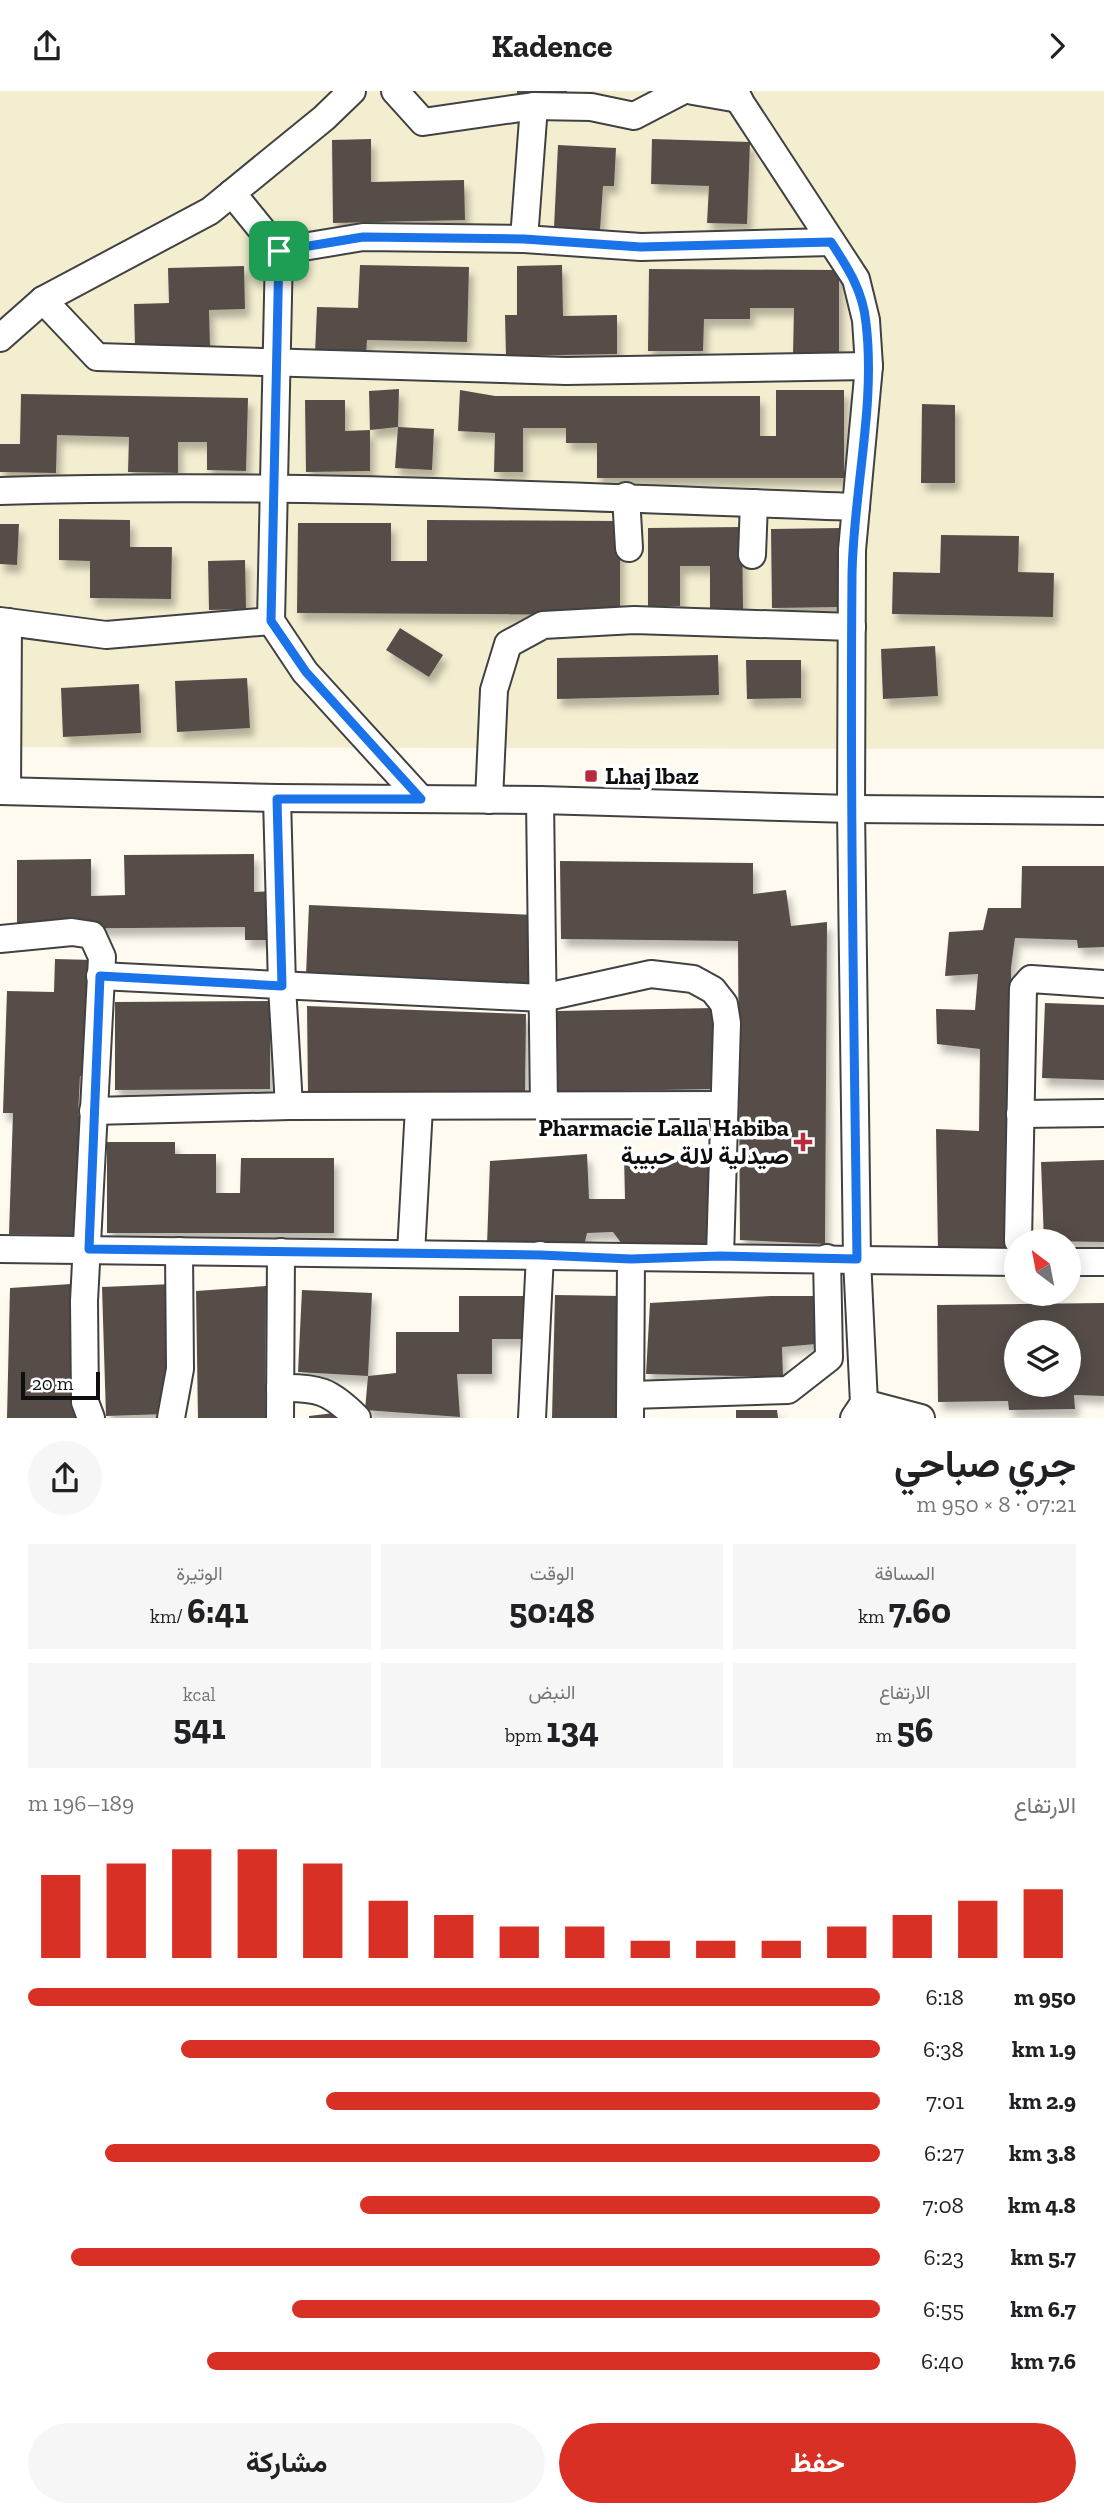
<!DOCTYPE html>
<html lang="ar">
<head>
<meta charset="utf-8">
<style>
	:root { --surface:#fff; --page:#f6f6f6; --text:#202124; --muted:#757577; --accent:#d93025 }
	body { margin:0; font-family:"Zilla Slab",Vazirmatn,serif; background:var(--page); color:var(--text); direction:rtl; height:100vh; display:flex; flex-direction:column; font-size:26px; white-space:nowrap }
	* { box-sizing:border-box; margin:0 }
	p { font-size:23px; color:var(--muted) }
	.icon { flex:none; width:38px; height:38px; fill:none; stroke:currentColor; stroke-width:2; stroke-linecap:round; stroke-linejoin:round }
	.map { position:relative; height:1327px; overflow:hidden; direction:ltr }
	.side { display:flex; flex-direction:column; background:var(--surface); flex:1 }
	.side>* { flex:none }
	.needle { width:46px; rotate:328deg }
	.fabs { position:absolute; left:1004px; top:1138px; display:grid; gap:14px }
	.fabs a { display:grid; place-items:center; width:77px; height:77px; border-radius:50%; background:var(--surface); box-shadow:0 4px 18px #0003; font-size:35px }
	.scale { position:absolute; left:21px; bottom:18px; width:79px; box-sizing:border-box; padding-left:7px; border:4px solid #0e0e0e; border-top:0; font-size:19px; line-height:24px; white-space:nowrap; color:#0e0e0e; -webkit-text-stroke:5px #fff; paint-order:stroke }
	.pin { position:absolute; display:grid; place-items:center; width:60px; height:60px; color:#fff; margin:-30px; border-radius:14px; box-shadow:0 4px 10px #0006 }
	.round { display:grid; place-items:center; flex:none; width:74px; height:74px; border-radius:37px; background:var(--page) }
	.overview { display:flex; align-items:center; justify-content:space-between; height:119px; padding:0 28px }
	h1 { font-size:38px; font-weight:700; line-height:52px }
	.figures { display:grid; grid-template-columns:repeat(3,1fr); gap:10px; height:119px; padding:7px 28px }
	.figures div { display:grid; align-content:center; border-radius:0px; background:var(--page); text-align:center }
	.figures b { font-size:35px; font-weight:700 }
	.figures small { font-size:19px; font-weight:400 }
	.figures p { font-size:19px }
	.chart { height:196px; padding:14px 28px }
	.chart p { display:flex; justify-content:space-between }
	.chart svg { width:100%; height:126px; margin-top:7px; stroke:var(--accent); stroke-width:6 }
	.cta { display:flex; gap:14px; margin-top:auto; padding:14px 28px }
	.cta a { flex:1; height:80px; border-radius:42px; background:var(--accent); color:#fff; font-size:28px; font-weight:700; line-height:80px; text-align:center }
	.cta a+a { background:var(--page); color:var(--text) }
	ul { padding:0 28px; list-style:none; font-size:23px }
	li { display:grid; grid-template-columns:112px 84px 1fr; align-items:center; height:52px }
	li i { height:18px; border-radius:9px; background:var(--accent) }
	header { display:flex; justify-content:space-between; align-items:center; height:91px; padding:0 28px; background:var(--surface); font-size:32px; font-weight:700 }
	.map>svg:first-child { display:block }
	.farmland { fill:#f3eed0 }
	.building { fill:#564e4a; fill-rule:evenodd; filter:url(#shadow) }
	.lines { fill:none; stroke-linecap:round; stroke-linejoin:round }
	.minor-casing { stroke:#414141; stroke-width:30 }
	.minor { stroke:#fff; stroke-width:26 }
	.route-casing { stroke:#fff; stroke-width:14 }
	.route { stroke:#1a73e8; stroke-width:9 }
	.poi-dot { fill:#b82b3c; stroke:#fff; stroke-width:2.5 }
	.labels { text-anchor:middle; stroke-width:7; stroke-linejoin:round; paint-order:stroke }
	.poi-label { font-size:24px; font-weight:bold; fill:#0e0e0e; stroke:#fff; text-anchor:start }
</style>
</head>
<body>
<header><svg class="icon" aria-label="forward" viewBox="0 0 24 24"><path d="M9 5l7 7-7 7"/></svg>Kadence<svg class="icon" aria-label="share" viewBox="0 0 24 24"><path d="M12 15V3M7 8l5-5 5 5M5 13v7h14v-7"/></svg></header>
<div class="map">
<svg width="1104" height="1327" viewBox="0 0 1104 1327">
	<defs>
		<filter id="shadow"><feDropShadow dx="4.5" dy="8" stdDeviation="3.5" flood-color="#0004"/></filter>
	</defs>
	<rect width="100%" height="100%" fill="#fefaef"/>
	<!-- farmland -->
	<path class="farmland" d="M0 0H1104V658L0 656Z"/>
	<!-- building -->
	<g class="building">
		<rect x="517" y="0" width="50" height="6"/>
		<path d="M371 48V91L464 89 465 129 333 132 332 49Z"/>
		<path d="M652 48 750 51 747 133 707 132 709 95 651 93Z"/>
		<path d="M558 54 616 57 614 95H603L600 139 554 137Z"/>
		<path d="M360 174 469 176 467 251 367 249 366 264 315 263 317 216 358 217Z"/>
		<path d="M562 174 563 225 617 224V263L506 265 505 224H517V175Z"/>
		<path d="M244 175 245 218 209 219 210 255 135 256 134 213 169 212 168 177Z"/>
		<path d="M649 178 839 179V264H793L794 217H750V228H704L703 260H648Z"/>
		<path d="M399 298 398 336 434 338 432 379 395 377 398 336 370 339 369 300Z"/>
		<path d="M460 299 495 305H760V345H776V299H844V387H597V352H566V337H523V381H494L495 342 458 340Z"/>
		<path d="M21 303 248 307 246 380 207 379V351H178V382L128 381 129 346 57 344 56 382 0 381V353H20Z"/>
		<path d="M305 309H345V340L370 339V380L306 381Z"/>
		<path d="M922 313 955 314V392H921Z"/>
		<path d="M59 428 130 429V456H172L171 508 90 507V470L59 469Z"/>
		<path d="M427 429 620 430V524L297 522 298 432H391V470H427Z"/>
		<path d="M0 433H19L17 474 0 473Z"/>
		<path d="M742 436 743 518H710V475H680V515H648V437Z"/>
		<path d="M841 437 842 516 772 517 771 438Z"/>
		<path d="M941 444 1019 445 1018 481 1054 482 1053 526 892 523 893 481 940 482Z"/>
		<path d="M245 469 246 518 209 519 208 470Z"/>
		<path d="M400 537 443 564 429 586 386 559Z"/>
		<path d="M935 555 938 605 883 608 881 558Z"/>
		<path d="M718 564 719 604 557 608V567Z"/>
		<path d="M746 569H801V607L747 608Z"/>
		<path d="M247 587 250 637 177 641 175 590Z"/>
		<path d="M139 593 141 642 63 646 61 597Z"/>
		<path d="M254 763V801L274 800V849H245V836L17 838V769L91 768V805L125 804 124 764Z"/>
		<path d="M560 770 753 772V803L786 799 791 835 827 831 825 1153 740 1149 738 850 561 848Z"/>
		<path d="M1022 775H1104V856L1078 857 1077 849 1015 847 1011 877 1010 1159 938 1160 936 1038 979 1040 980 958 937 953 936 918 975 919 978 883 945 885 949 841 983 839 988 817H1021Z"/>
		<path d="M309 814 534 824 531 893 306 884Z"/>
		<path d="M55 868 93 869 89 986 80 985 78 1024 87 1028 83 1145 9 1143 13 1022H3L7 900 54 901Z"/>
		<path d="M270 910V998L115 999V911Z"/>
		<path d="M1045 912 1104 914V989L1042 987Z"/>
		<path d="M307 915 526 923 525 1002 308 1003Z"/>
		<path d="M714 917V998L555 1001 556 920Z"/>
		<path d="M107 1051H175V1063H216V1102H240L241 1067H334V1142H107Z"/>
		<path d="M587 1063 589 1108H625L624 1064 713 1066 709 1155 622 1153 613 1141 587 1142 584 1155 487 1154 490 1070Z"/>
		<path d="M1104 1069V1151L1044 1150 1041 1071Z"/>
		<path d="M71 1193 77 1327H7L10 1197Z"/>
		<path d="M173 1193 175 1283H166L167 1323 106 1325 102 1196Z"/>
		<path d="M266 1195 265 1327H198L196 1200Z"/>
		<path d="M302 1199 372 1202 368 1285 298 1281Z"/>
		<path d="M555 1204 623 1205 619 1327H552Z"/>
		<path d="M459 1205H526L525 1248H492V1283H457L460 1326 365 1319 368 1285 396 1282V1241H459Z"/>
		<path d="M770 1205H813L816 1253 782 1256 783 1286 646 1283 650 1212Z"/>
		<path d="M1104 1212V1305L1074 1304 1075 1318 1009 1319 1008 1310 938 1311 937 1214ZM1017 1241H1069V1293H1017Z"/>
		<path d="M736 1319H777L778 1327H736Z"/>
		<path d="M334 1322 335 1327H309V1325Z"/>
	</g>
	<g class="lines">
		<defs>
			<g id="minor">
				<path d="M395 0 423 31 534 15 591 16 634 25 682 0"/>
				<path d="M693 0 739 8"/>
				<path d="M733 0 856 188 866 229 869 275 852 459 851 718 857 1168 864 1312 854 1327"/>
				<path d="M232 102 279 160 271 530 305 581 421 708"/>
				<path d="M524 148 534 15"/>
				<path d="M279 160 363 146 524 148 641 156 831 151"/>
				<path d="M43 209 97 266 566 280 869 275"/>
				<path d="M0 247 43 209 210 120 324 27 352 0"/>
				<path d="M0 400C286 391 571 406 856 416"/>
				<path d="M626 405 629 457"/>
				<path d="M752 464 754 412"/>
				<path d="M0 530 106 544 271 530"/>
				<path d="M0 700 277 707 540 709 851 718 1104 720"/>
				<path d="M7 700 8 531"/>
				<path d="M277 707 282 895 289 1015"/>
				<path d="M489 709 494 599 508 553 543 534 634 529 852 536"/>
				<path d="M540 709 544 1015"/>
				<path d="M0 848 72 841 92 844 102 866 84 1210 85 1311 91 1327"/>
				<path d="M100 885 542 907 651 883 693 888 713 899 724 913 727 932 720 1165"/>
				<path d="M93 1020 289 1015 723 1014"/>
				<path d="M1020 1023 1104 1022"/>
				<path d="M1018 1150 1023 897 1031 888 1104 893"/>
				<path d="M0 1158 1017 1171"/>
				<path d="M411 1162 419 1016"/>
				<path d="M1069 1171H1104"/>
				<path d="M280 1297C318 1296 330 1300 357 1327"/>
				<path d="M631 1304 788 1299 829 1267 827 1167"/>
				<path d="M864 1312 921 1327"/>
				<path d="M171 1327 180 1278 179 1160"/>
				<path d="M280 1327 281 1161"/>
				<path d="M532 1327 540 1164"/>
				<path d="M630 1327 631 1168"/>
			</g>
		</defs>
		<!-- minor casing -->
		<use href="#minor" class="minor-casing"/>
		<!-- minor -->
		<use href="#minor" class="minor"/>
	</g>
	<g class="lines">
		<defs>
			<path id="route" d="M363 146 524 148 641 156 831 151C848 177 863 200 866 232 876 316 853 401 852 485 850 713 854 940 857 1168L720 1165 631 1168 540 1164 89 1158 100 885 282 895 277 708H421L306 581 271 530 279 160Z"/>
		</defs>
		<!-- route casing -->
		<use href="#route" class="route-casing"/>
		<!-- route -->
		<use href="#route" class="route"/>
	</g>
	<!-- markers -->
	<g class="poi-dot">
		<rect x="584" y="678" width="14" height="14" rx="3.5"/>
		<path d="M799.5 1040.5h7v7h7v7h-7v7h-7v-7h-7v-7h7z"/>
	</g>
	<g class="labels">
		<!-- poi labels -->
		<g class="poi-label">
			<text x="605" y="693">Lhaj lbaz</text>
			<text x="789" y="1045" text-anchor="end">Pharmacie Lalla Habiba<tspan x="789" dy="28">صيدلية لالة حبيبة</tspan></text>
		</g>
	</g>
</svg>
<div class="fabs">
<a><svg class="needle" viewBox="-14 -14 28 28"><path d="M0-13l5 13h-10z" fill="#e53935"/><path d="M0 13l5-13h-10z" fill="#757577"/></svg></a>
<a><svg class="icon" aria-label="layers" viewBox="0 0 24 24"><path d="M12 4l9 5-9 5-9-5zM3 14l9 5 9-5"/></svg></a>
</div>
<div class="scale">20 m</div>
<div class="pin" style="left:279px;top:160px;background:#1e9e55"><svg class="icon" aria-label="arrive" viewBox="0 0 24 24"><path d="M6 21V4h12l-3 4 3 4H6"/></svg></div>
</div>
<section class="side">
<div class="overview"><div><h1>جري صباحي</h1><p>07:21 · 8 × 950 m</p></div><a class="round"><svg class="icon" aria-label="share" viewBox="0 0 24 24"><path d="M12 15V3M7 8l5-5 5 5M5 13v7h14v-7"/></svg></a></div>
<div class="figures">
<div><p>المسافة</p><b>7.60<small> km</small></b></div>
<div><p>الوقت</p><b>50:48</b></div>
<div><p>الوتيرة</p><b>6:41<small> /km</small></b></div>
</div>
<div class="figures">
<div><p>الارتفاع</p><b>56<small> m</small></b></div>
<div><p>النبض</p><b>134<small> bpm</small></b></div>
<div><p>kcal</p><b>541</b></div>
</div>
<div class="chart"><p><span>الارتفاع</span>189–196 m</p>
<svg viewBox="0 0 160 44" preserveAspectRatio="none"><path d="M5 44V15M15 44V11M25 44V6M35 44V6M45 44V11M55 44V24M65 44V29M75 44V33M85 44V33M95 44V38M105 44V38M115 44V38M125 44V33M135 44V29M145 44V24M155 44V20"/></svg>
</div>
<ul>
<li><b>950 m</b>6:18<i style="width:100%"></i></li>
<li><b>1.9 km</b>6:38<i style="width:82%"></i></li>
<li><b>2.9 km</b>7:01<i style="width:65%"></i></li>
<li><b>3.8 km</b>6:27<i style="width:91%"></i></li>
<li><b>4.8 km</b>7:08<i style="width:61%"></i></li>
<li><b>5.7 km</b>6:23<i style="width:95%"></i></li>
<li><b>6.7 km</b>6:55<i style="width:69%"></i></li>
<li><b>7.6 km</b>6:40<i style="width:79%"></i></li>
</ul>
<div class="cta"><a>حفظ</a><a>مشاركة</a></div>
</section>
</body>
</html>
